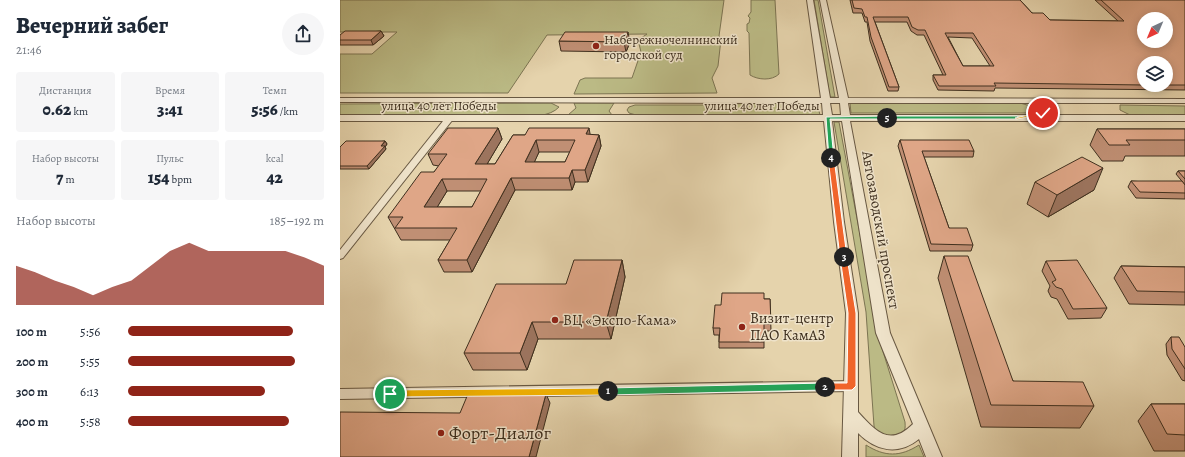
<!DOCTYPE html>
<html lang="ru">
<head>
<meta charset="utf-8">
<style>
	:root { --surface:#fff; --page:#f6f6f7; --text:#1f2937; --muted:#747a83; --accent:#8f2418 }
	body { margin:0; font-family:Alegreya,serif; background:var(--page); color:var(--text); height:100vh; display:flex; flex-direction:column; font-size:15px; white-space:nowrap }
	* { box-sizing:border-box; margin:0 }
	p { font-size:13px; color:var(--muted) }
	.icon { flex:none; width:22px; height:22px; fill:none; stroke:currentColor; stroke-width:2; stroke-linecap:round; stroke-linejoin:round }
	.map { position:relative; flex:1; overflow:hidden }
	.panel { display:flex; flex-direction:column; background:var(--surface); width:340px }
	.panel>* { flex:none }
	.needle { width:26px; rotate:224deg }
	.controls { position:absolute; left:797px; top:12px; display:grid; gap:8px }
	.controls a { display:grid; place-items:center; width:36px; height:36px; border-radius:50%; background:var(--surface); box-shadow:0 2px 10px #0003; font-size:20px }
	.pin { position:absolute; display:grid; place-items:center; width:34px; height:34px; color:#fff; margin:-17px; border:2px solid #fff; border-radius:50%; box-shadow:0 1px 4px #0007 }
	.km { position:absolute; width:20px; height:20px; margin:-10px; border-radius:50%; background:#222; color:#fff; font-size:11px; line-height:20px; text-align:center }
	.round { display:grid; place-items:center; flex:none; width:42px; height:42px; border-radius:21px; background:var(--page) }
	.head { display:flex; align-items:center; justify-content:space-between; height:68px; padding:0 16px }
	h1 { font-size:22px; font-weight:800; line-height:30px }
	.metrics { display:grid; grid-template-columns:repeat(3,1fr); gap:6px; height:68px; padding:4px 16px }
	.metrics div { display:grid; align-content:center; border-radius:4px; background:var(--page); text-align:center }
	.metrics b { font-size:17px; font-weight:800 }
	.metrics small { font-size:11px; font-weight:400 }
	.metrics p { font-size:11px }
	.chart { height:112px; padding:8px 16px }
	.chart p { display:flex; justify-content:space-between }
	.chart svg { width:100%; height:72px; margin-top:4px; fill:var(--accent); opacity:.7 }
	ul { padding:0 16px; list-style:none; font-size:13px }
	li { display:grid; grid-template-columns:64px 48px 1fr; align-items:center; height:30px }
	li i { height:10px; border-radius:5px; background:var(--accent) }
	main { display:flex; flex:1; min-height:0 }
	.map>svg:first-child { display:block }
	.green { fill:#bbba85; stroke:#7c7452 }
	.lines { fill:none; stroke-linecap:round; stroke-linejoin:round }
	.minor-casing { stroke:#685842; stroke-width:2 }
	.tertiary-casing { stroke:#685842; stroke-width:2 }
	.minor { fill:#eee2c9; fill-rule:evenodd }
	.tertiary { fill:#eee2c9; fill-rule:evenodd }
	.wall { fill:#c08f74; stroke:#3e2f1e; fill-rule:evenodd }
	.shaded-wall { fill:#9c745e; stroke:#3e2f1e }
	.building { fill:#dfa687; stroke:#3e2f1e; fill-rule:evenodd }
	.split-1 { fill:#f5b400; stroke:#fff }
	.split-2 { fill:#22a559; stroke:#fff }
	.split-3 { fill:#f0652b; stroke:#fff }
	.split-4 { fill:#f0652b; stroke:#fff }
	.split-5 { fill:#22a559; stroke:#fff }
	.split-6 { fill:#22a559; stroke:#fff }
	.split-7 { fill:#f5b400; stroke:#fff }
	.poi-dot { fill:#8f2418; stroke:#eee2c9; stroke-width:1.5 }
	.labels { text-anchor:middle; stroke-width:3; stroke-linejoin:round; paint-order:stroke }
	.far-poi-label { font-size:13px; fill:#3e2f1e; stroke:#eee2c9; text-anchor:start }
	.far-street-label { font-size:13px; fill:#3e2f1e; stroke:#eee2c9 }
	.street-label { font-size:15px; fill:#3e2f1e; stroke:#eee2c9 }
	.poi-label { font-size:15px; fill:#3e2f1e; stroke:#eee2c9; text-anchor:start }
	.near-poi-label { font-size:18px; fill:#3e2f1e; stroke:#eee2c9; text-anchor:start }
</style>
</head>
<body>
<main>
<section class="panel">
<div class="head"><div><h1>Вечерний забег</h1><p>21:46</p></div><a class="round"><svg class="icon" aria-label="share" viewBox="0 0 24 24"><path d="M12 15V3M7 8l5-5 5 5M5 13v7h14v-7"/></svg></a></div>
<div class="metrics">
<div><p>Дистанция</p><b>0.62<small> km</small></b></div>
<div><p>Время</p><b>3:41</b></div>
<div><p>Темп</p><b>5:56<small> /km</small></b></div>
</div>
<div class="metrics">
<div><p>Набор высоты</p><b>7<small> m</small></b></div>
<div><p>Пульс</p><b>154<small> bpm</small></b></div>
<div><p>kcal</p><b>42</b></div>
</div>
<div class="chart"><p><span>Набор высоты</span>185–192 m</p>
<svg viewBox="0 0 160 44" preserveAspectRatio="none"><path d="M0 44V20L10 24L20 29L30 33L40 38L50 33L60 29L70 20L80 11L90 6L100 11L110 11L120 11L130 11L140 11L150 15L160 20V44z"/></svg>
</div>
<ul>
<li><b>100 m</b>5:56<i style="width:84%"></i></li>
<li><b>200 m</b>5:55<i style="width:85%"></i></li>
<li><b>300 m</b>6:13<i style="width:70%"></i></li>
<li><b>400 m</b>5:58<i style="width:82%"></i></li>
</ul>
</section>
<div class="map">
<svg width="845" height="457" viewBox="0 0 845 457">
	<rect width="100%" height="100%" fill="#e5d3ac"/>
	<filter id="stains"><feTurbulence type="fractalNoise" baseFrequency=".005" numOctaves="4"/><feColorMatrix values="0 0 0 0 .2 0 0 0 0 .09 0 0 0 0 .02 0 0 0 .5 -.17"/></filter>
	<radialGradient id="worn" r=".72"><stop offset=".6" stop-color="#630" stop-opacity="0"/><stop offset="1" stop-color="#630" stop-opacity=".3"/></radialGradient>
	<!-- green -->
	<g class="green">
		<path d="M0 0H384L379 36 381 39 378 66 372 78 377 93 234 94 240 80 245 78H292L301 52 298 40 307 34 207 35 168 93H0V54H32L57 32H0Z"/>
		<path d="M411 0H435L439 74C432 81 418 80 410 75L409 33 407 31V24L409 23 410 18 408 16 411 12Z"/>
		<path d="M474 0H478L495 97H490Z"/>
		<path d="M211 103 219 107C210 117 192 116 179 117L0 116V104Z"/>
		<path d="M234 103H274L269 111 272 115H228L236 108Z"/>
		<path d="M410 103H477L480 115H296L289 113 287 110 289 107 295 105H378Z"/>
		<path d="M510 103H680L694 107 695 110 692 113H511Z"/>
		<path d="M780 105 845 106V115H790L780 110Z"/>
		<path d="M494 122H499L540 342 565 422C566 433 563 435 554 439L536 431 534 426 526 312Z"/>
		<path d="M526 445C545 457 560 457 579 445L584 457H526Z"/>
	</g>
	<g class="lines">
		<defs>
			<g id="minor">
				<path d="M107 116H110L114 118 3 258 0 259V250Z"/>
				<path d="M512 381 516 382 518 386 516 390 512 391 0 399V389Z"/>
			</g>
			<path id="tertiary" d="M467 0H473L490 98H499L480 0H486L508 98 845 99V103H508L510 115H845V121H510L550 333 602 457H586L579 439C558 456 536 451 518 433V457H502L506 313 494 222 484 121H0V115H483L482 103 0 102V98H481ZM490 103H500L501 115H492ZM492 121H502L536 333 573 424C550 447 536 432 518 412V313L504 222Z"/>
		</defs>
		<!-- minor casing -->
		<use href="#minor" class="minor-casing"/>
		<!-- tertiary casing -->
		<use href="#tertiary" class="tertiary-casing"/>
		<!-- minor -->
		<use href="#minor" class="minor"/>
		<!-- tertiary -->
		<use href="#tertiary" class="tertiary"/>
	</g>
	<!-- wall -->
	<g class="wall">
		<path d="M510 0H680L692 13 710 20 778 21 755 0H845V90L655 88 654 91 598 90 593 80V75H603L584 35H577L571 31 567 22H535L559 87 558 91H548L530 41 527 22H525L522 13H513ZM608 37 632 38 650 66H623Z"/>
		<path d="M41 31 44 36 33 45H0V35Z"/>
		<path d="M219 41 290 42 286 52 221 51Z"/>
		<path d="M158 128 162 139 147 164H155L173 135H259L261 146 248 182H235L232 190H175L132 272H104L98 260 110 240H61L48 217 94 172 99 166 93 165 88 154ZM199 152H230L225 162H194ZM107 191H141L132 207H97Z"/>
		<path d="M757 129H845V156H785L783 161H762L750 145Z"/>
		<path d="M560 140 634 151 633 157H584L609 228 633 245 631 251H590L558 146Z"/>
		<path d="M45 141 47 144 45 147 46 149 29 169H0V147Z"/>
		<path d="M838 171H845V185L836 174Z"/>
		<path d="M791 181 845 185V199L796 198 788 187Z"/>
		<path d="M695 182 754 190 708 217 687 204Z"/>
		<path d="M604 256 673 381 754 406 740 428 641 427 598 278Z"/>
		<path d="M282 260 285 277 271 339H198L187 370H133L124 353 226 284Z"/>
		<path d="M706 261 767 308 761 318 728 319 717 299 711 297 708 291 710 286 702 271Z"/>
		<path d="M781 266 845 267V305L789 304 774 278Z"/>
		<path d="M424 299H430L431 331H424V348H379V335H374L373 328 381 305Z"/>
		<path d="M831 337 845 347V381L842 380 827 355 826 344Z"/>
		<path d="M811 404H845V451H814L798 421Z"/>
	</g>
	<!-- shaded-wall -->
	<g class="shaded-wall">
		<path d="M41 31 44 36 33 45 31 40Z"/>
		<path d="M288 32 290 42 286 52 284 42Z"/>
		<path d="M158 128 162 139 140 176 135 164Z"/>
		<path d="M249 128 251 139 246 134Z"/>
		<path d="M259 135 261 146 248 182 245 170Z"/>
		<path d="M196 140 199 152 189 174 185 162Z"/>
		<path d="M45 141 47 144 45 147 46 149 29 169 27 166Z"/>
		<path d="M763 168 754 190 708 217 717 195Z"/>
		<path d="M232 170 235 182 232 190 229 178Z"/>
		<path d="M171 178 175 190 132 272 127 260Z"/>
		<path d="M102 179 107 191 90 219 84 207Z"/>
		<path d="M282 260 285 277 271 339 266 322Z"/>
		<path d="M192 322 198 339 187 370 180 353Z"/>
		<path d="M206 394 210 403 196 457H189Z"/>
	</g>
	<!-- building -->
	<g class="building">
		<path d="M512 0H680L692 13H703L710 20 784 21 761 0H845V85H814H826V63H804V85L654 83 656 86H599L593 75H606L585 30H578L572 27 568 17H533L559 87H549L531 37 527 17H525L522 9 514 8ZM804 19H826V41H804ZM605 33H633L654 66H623Z"/>
		<path d="M5 31H41L31 40H0V35Z"/>
		<path d="M225 32H288L284 42 219 41Z"/>
		<path d="M108 128H158L135 164H155L173 135H185L189 128H249L246 134 259 135 245 170H232L229 178H171L127 260H98L117 228H55L63 217H48L81 172H94L107 154H88ZM196 140H235L225 162H185ZM102 179H147L132 207H84Z"/>
		<path d="M757 129H845V140H786L790 145H769Z"/>
		<path d="M560 140H629L634 151H582L609 228H627L633 245 591 244Z"/>
		<path d="M6 141H45L41 146H45L27 166H0V147Z"/>
		<path d="M742 157 763 168 717 195 695 182Z"/>
		<path d="M838 171H845V179Z"/>
		<path d="M791 181H842L845 185V193L800 192Z"/>
		<path d="M604 256H628L673 381 743 382 754 406 651 405Z"/>
		<path d="M234 260H282L266 322H192L180 353H124L156 284H226Z"/>
		<path d="M737 260 767 308 733 309 722 289 716 287 712 282 716 280 706 261Z"/>
		<path d="M781 266 845 267V292L797 291Z"/>
		<path d="M382 293H424V299H430L431 324H424V342H379L380 328H373L375 305H381Z"/>
		<path d="M831 337H839L845 347V369L832 349Z"/>
		<path d="M128 394H206L189 457H0V412L120 413Z"/>
		<path d="M811 404H845V435L827 434Z"/>
	</g>
	<!-- split-1 -->
	<path class="split-1" d="M268 388 272 391 268 395 50 397 45 394 50 390Z"/>
	<!-- split-2 -->
	<path class="split-2" d="M485 383 489 387 485 390 268 395 264 391 268 388Z"/>
	<!-- split-3 -->
	<path class="split-3" d="M504 254 507 257 516 313V386L512 390H485L480 387 485 383H507L508 313 500 257Z"/>
	<!-- split-4 -->
	<path class="split-4" d="M491 156 494 158 507 257 504 259 500 257 488 158Z"/>
	<!-- split-5 -->
	<path class="split-5" d="M547 116 549 119H490L494 158 489 159 486 117Z"/>
	<!-- split-6 -->
	<path class="split-6" d="M547 116H677L680 118 677 119H545Z"/>
	<!-- split-7 -->
	<path class="split-7" d="M703 112 705 114 677 119 675 118Z"/>
	<!-- markers -->
	<g class="poi-dot">
		<circle cx="256" cy="46" r="4"/>
		<circle cx="215" cy="320" r="4"/>
		<circle cx="402" cy="327" r="4"/>
		<circle cx="101" cy="433" r="4"/>
	</g>
	<g class="labels">
		<!-- far-poi labels -->
		<g class="far-poi-label">
			<text x="264" y="44">Набережночелнинский<tspan x="264" dy="15">городской суд</tspan></text>
		</g>
		<!-- far-street labels -->
		<g class="far-street-label">
			<text x="99" y="110">улица 40 лет Победы</text>
			<text x="422" y="110">улица 40 лет Победы</text>
		</g>
		<!-- street labels -->
		<g class="street-label">
			<text transform="translate(541 230) rotate(80)" y="5">Автозаводский проспект</text>
		</g>
		<!-- poi labels -->
		<g class="poi-label">
			<text x="410" y="323">Визит-центр<tspan x="410" dy="17">ПАО КамАЗ</tspan></text>
			<text x="223" y="325">ВЦ «Экспо-Кама»</text>
		</g>
		<!-- near-poi labels -->
		<g class="near-poi-label">
			<text x="109" y="439">Форт-Диалог</text>
		</g>
	</g>
	<rect width="100%" height="100%" filter="url(#stains)"/>
	<rect width="100%" height="100%" fill="url(#worn)"/>
</svg>
<div class="controls">
<a><svg class="needle" viewBox="-14 -14 28 28"><path d="M0-13l5 13h-10z" fill="#e53935"/><path d="M0 13l5-13h-10z" fill="#747a83"/></svg></a>
<a><svg class="icon" aria-label="layers" viewBox="0 0 24 24"><path d="M12 4l9 5-9 5-9-5zM3 14l9 5 9-5"/></svg></a>
</div>
<div class="pin" style="left:50px;top:394px;background:#1e9e55"><svg class="icon" aria-label="arrive" viewBox="0 0 24 24"><path d="M6 21V4h12l-3 4 3 4H6"/></svg></div>
<div class="pin" style="left:703px;top:113px;background:#d93025"><svg class="icon" aria-label="check" viewBox="0 0 24 24"><path d="M5 12l5 5 9-10"/></svg></div>
<b class="km" style="left:268px;top:391px">1</b>
<b class="km" style="left:485px;top:387px">2</b>
<b class="km" style="left:504px;top:257px">3</b>
<b class="km" style="left:491px;top:158px">4</b>
<b class="km" style="left:547px;top:118px">5</b>
</div>
</main>
</body>
</html>
